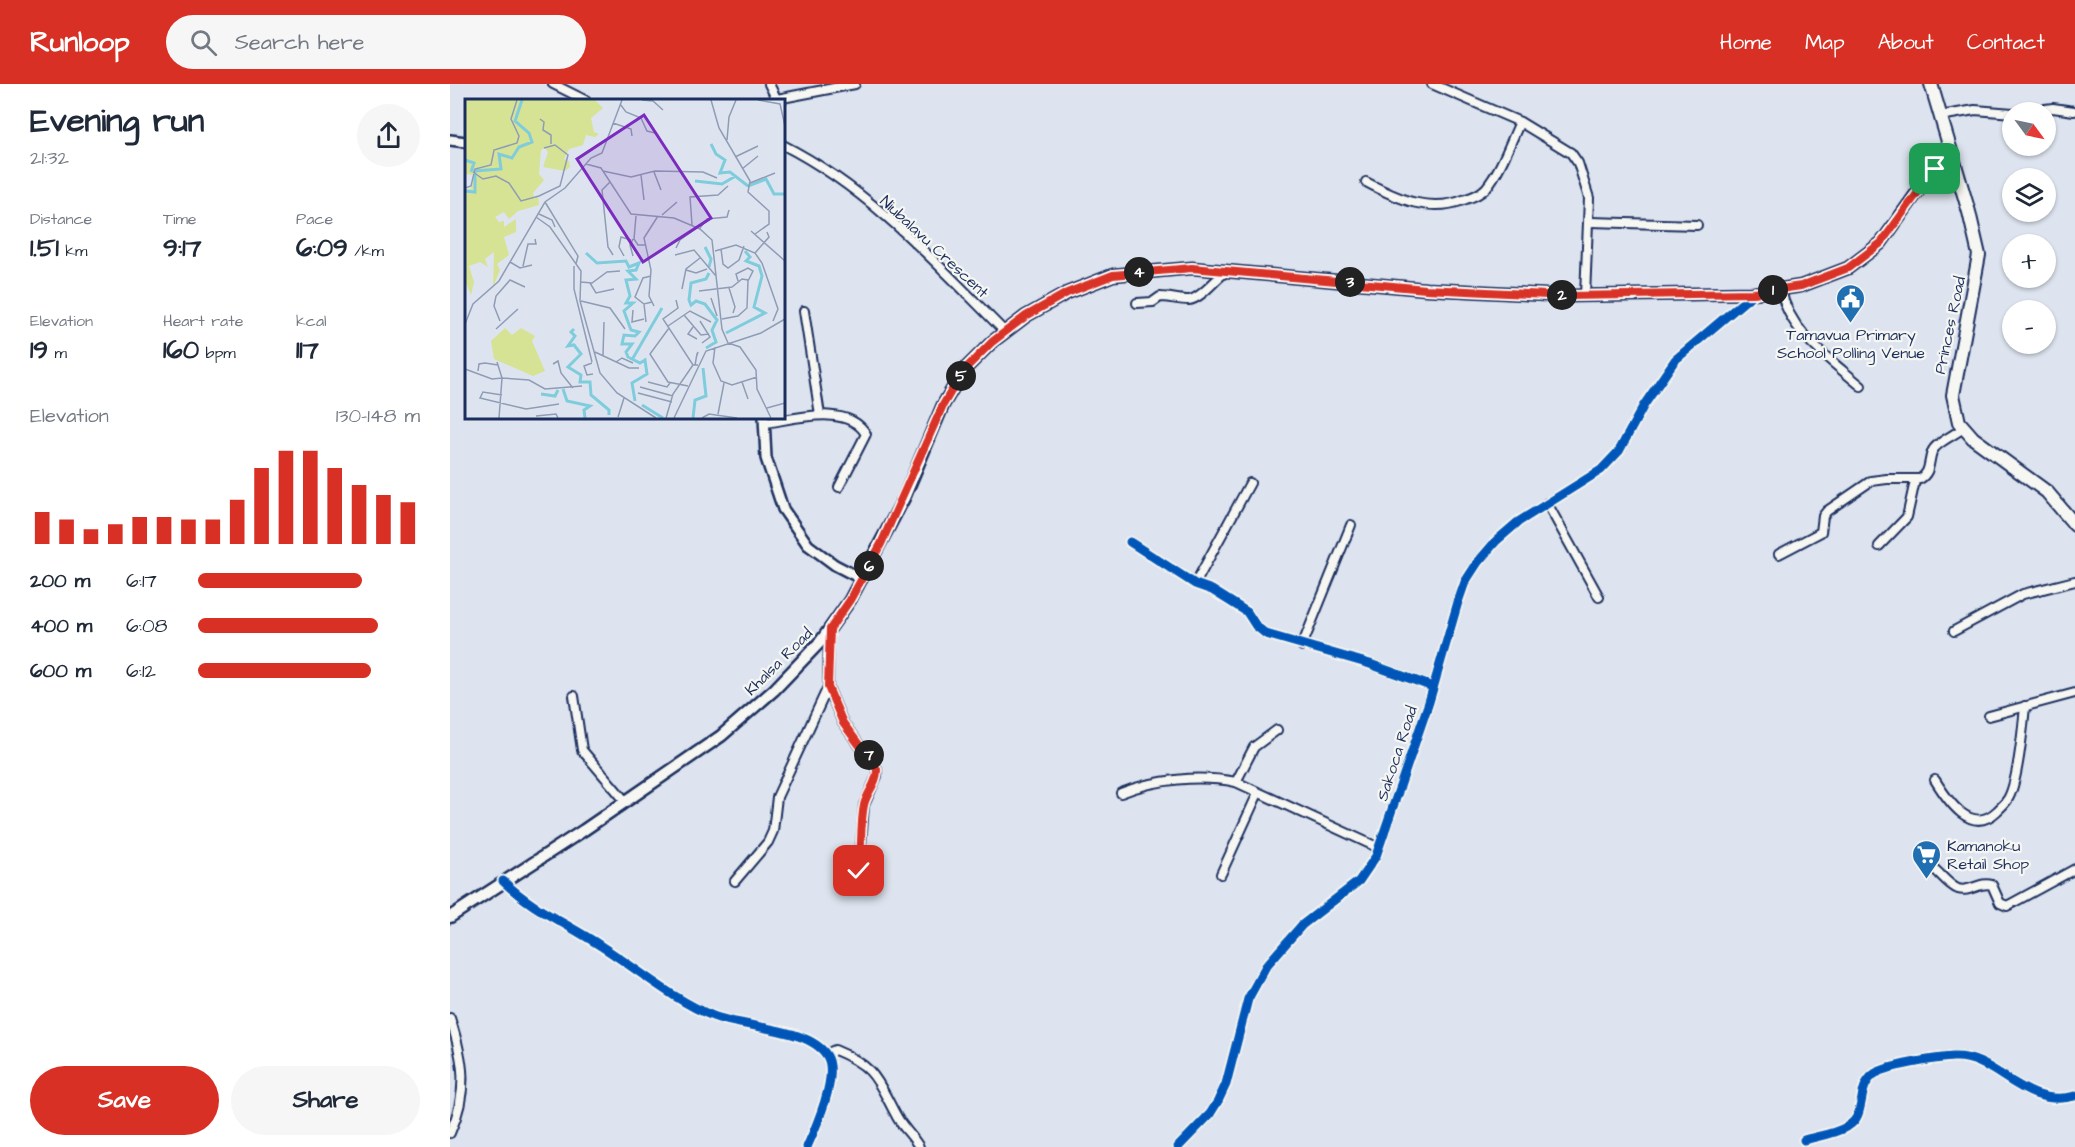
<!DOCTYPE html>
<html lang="en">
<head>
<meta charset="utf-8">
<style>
	:root { --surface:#fff; --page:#f6f6f7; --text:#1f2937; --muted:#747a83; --accent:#d93025 }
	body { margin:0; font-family:"Architects Daughter",sans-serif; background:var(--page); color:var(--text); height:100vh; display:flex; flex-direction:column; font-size:22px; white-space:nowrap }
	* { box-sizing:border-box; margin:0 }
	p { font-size:20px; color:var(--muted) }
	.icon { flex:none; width:33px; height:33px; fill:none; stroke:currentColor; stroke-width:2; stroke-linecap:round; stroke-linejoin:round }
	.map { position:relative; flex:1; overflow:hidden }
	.sheet { display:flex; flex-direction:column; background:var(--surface); width:450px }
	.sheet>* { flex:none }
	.needle { width:39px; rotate:123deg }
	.controls { position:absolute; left:1552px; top:18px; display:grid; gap:12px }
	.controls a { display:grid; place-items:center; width:54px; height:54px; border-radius:50%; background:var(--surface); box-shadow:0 2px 4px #0004; font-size:30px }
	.pin { position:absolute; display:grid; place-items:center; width:51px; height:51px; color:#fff; margin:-26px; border-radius:12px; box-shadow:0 3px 9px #0006 }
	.km { position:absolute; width:30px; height:30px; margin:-15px; border-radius:50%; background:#222; color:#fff; font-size:16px; line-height:30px; text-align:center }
	.round { display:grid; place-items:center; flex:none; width:63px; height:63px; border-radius:32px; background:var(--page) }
	.headline { display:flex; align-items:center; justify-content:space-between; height:102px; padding:0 30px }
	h1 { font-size:33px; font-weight:800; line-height:45px }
	.metrics { display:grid; grid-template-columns:repeat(3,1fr); gap:9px; height:102px; padding:6px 30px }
	.metrics div { display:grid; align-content:center }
	.metrics b { font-size:26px; font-weight:800 }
	.metrics small { font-size:16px; font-weight:400 }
	.metrics p { font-size:16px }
	.chart { height:168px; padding:12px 30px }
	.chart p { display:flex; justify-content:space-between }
	.chart svg { width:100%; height:108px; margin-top:6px; stroke:var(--accent); stroke-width:6 }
	.button { display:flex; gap:12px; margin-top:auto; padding:12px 30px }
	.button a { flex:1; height:69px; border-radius:36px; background:var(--accent); color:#fff; font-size:24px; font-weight:800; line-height:69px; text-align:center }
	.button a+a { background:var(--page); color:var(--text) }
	ul { padding:0 30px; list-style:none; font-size:20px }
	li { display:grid; grid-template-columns:96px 72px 1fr; align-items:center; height:45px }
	li i { height:15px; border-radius:8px; background:var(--accent) }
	header { display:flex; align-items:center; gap:36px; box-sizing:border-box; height:84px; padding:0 30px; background:var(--accent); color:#fff }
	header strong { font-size:28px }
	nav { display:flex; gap:33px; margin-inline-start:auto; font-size:21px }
	.search { width:420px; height:54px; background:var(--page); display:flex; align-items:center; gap:15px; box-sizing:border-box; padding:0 21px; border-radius:33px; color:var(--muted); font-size:22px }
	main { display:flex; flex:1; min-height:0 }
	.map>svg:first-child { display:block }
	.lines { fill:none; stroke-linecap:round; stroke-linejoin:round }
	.minor-casing { stroke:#1b2f5e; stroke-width:12 }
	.tertiary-casing { stroke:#1b2f5e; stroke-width:14 }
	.secondary-casing { stroke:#1b2f5e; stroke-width:15 }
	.primary-casing { stroke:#1b2f5e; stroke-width:16 }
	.minor { stroke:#f6f6f2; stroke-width:8 }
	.tertiary { stroke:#f6f6f2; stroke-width:9 }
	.secondary { stroke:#f6f6f2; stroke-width:10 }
	.primary { stroke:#f6f6f2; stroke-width:12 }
	.cycleway-casing { stroke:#f6f6f2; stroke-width:13 }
	.cycleway { stroke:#0057b8; stroke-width:9 }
	.route-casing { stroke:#fff; stroke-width:12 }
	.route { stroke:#d93025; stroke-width:8 }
	.labels { text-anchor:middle; stroke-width:4.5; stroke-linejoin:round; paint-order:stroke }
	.street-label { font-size:16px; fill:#1b2f5e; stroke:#f6f6f2 }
	.poi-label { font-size:16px; fill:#1b2f5e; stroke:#f6f6f2 }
	.inset-river { fill:none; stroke:#7fcddc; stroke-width:3 }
	.inset-road { fill:none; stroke:#8f9cb5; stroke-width:1.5 }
	.view { fill:#7b2cbf; fill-opacity:0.15; stroke:#7b2cbf; stroke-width:3 }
	.inset-edge { fill:none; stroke:#1b2f5e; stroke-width:3 }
</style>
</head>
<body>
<header>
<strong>Runloop</strong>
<div class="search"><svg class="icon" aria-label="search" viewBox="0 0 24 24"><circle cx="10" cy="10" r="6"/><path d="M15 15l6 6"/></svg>Search here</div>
<nav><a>Home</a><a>Map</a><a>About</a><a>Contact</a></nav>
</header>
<main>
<section class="sheet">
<div class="headline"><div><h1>Evening run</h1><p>21:32</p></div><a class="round"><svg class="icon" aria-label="share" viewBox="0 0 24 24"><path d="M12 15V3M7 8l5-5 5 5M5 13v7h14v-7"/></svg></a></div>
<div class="metrics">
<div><p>Distance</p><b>1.51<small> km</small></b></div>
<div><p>Time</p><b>9:17</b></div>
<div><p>Pace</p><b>6:09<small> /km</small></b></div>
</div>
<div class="metrics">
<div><p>Elevation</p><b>19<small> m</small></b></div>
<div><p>Heart rate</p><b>160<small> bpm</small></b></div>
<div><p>kcal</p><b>117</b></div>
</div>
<div class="chart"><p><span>Elevation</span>130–148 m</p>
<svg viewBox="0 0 160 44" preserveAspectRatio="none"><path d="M5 44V31M15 44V34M25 44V38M35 44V36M45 44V33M55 44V33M65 44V34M75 44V34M85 44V26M95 44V13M105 44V6M115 44V6M125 44V13M135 44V20M145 44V24M155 44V27"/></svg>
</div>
<ul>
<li><b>200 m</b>6:17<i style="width:74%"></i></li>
<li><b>400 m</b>6:08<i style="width:81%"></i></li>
<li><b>600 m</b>6:12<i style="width:78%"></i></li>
</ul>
<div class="button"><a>Save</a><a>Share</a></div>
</section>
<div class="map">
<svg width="1625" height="1063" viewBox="0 0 1625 1063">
	<rect width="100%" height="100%" fill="#dde4ef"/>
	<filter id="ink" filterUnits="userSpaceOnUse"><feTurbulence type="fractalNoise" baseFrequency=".0167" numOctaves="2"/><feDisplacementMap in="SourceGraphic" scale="12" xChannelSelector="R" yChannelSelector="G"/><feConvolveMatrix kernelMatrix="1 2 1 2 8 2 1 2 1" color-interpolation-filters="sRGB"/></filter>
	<g filter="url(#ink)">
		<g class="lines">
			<defs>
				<g id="minor">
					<path d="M103 0 135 16"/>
					<path d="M319 0 327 16"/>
					<path d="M982 0 1070 38 1121 69 1128 79 1139 114 1135 212"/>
					<path d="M327 15 405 0"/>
					<path d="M1570 28 1603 24 1624 27"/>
					<path d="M1490 32 1525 26 1563 29"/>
					<path d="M333 61C420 105 487 180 555 248"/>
					<path d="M916 98C948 115 980 130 1016 115 1023 113 1031 109 1036 104 1051 86 1060 59 1070 38"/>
					<path d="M1140 138 1247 141"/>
					<path d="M1331 205C1338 248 1380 275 1411 302"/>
					<path d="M687 219 703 218 710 213C719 213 729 216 739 216 751 215 766 194 777 187"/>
					<path d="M354 227 370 331"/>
					<path d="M315 339C344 335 398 319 416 350L389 403"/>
					<path d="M1097 419 1149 513"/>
					<path d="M680 458 745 500 762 506 797 528 806 542 816 550 920 580 983 603"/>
					<path d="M1429 462 1457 433 1465 397"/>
					<path d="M1329 470 1371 448 1373 432 1377 427 1421 397 1437 395H1470C1481 388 1478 379 1482 368 1485 359 1505 351 1513 344"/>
					<path d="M745 500 800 399"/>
					<path d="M379 547 378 603 393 639 427 685V692L414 721 409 787 410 791 424 799"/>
					<path d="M1504 547 1573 510 1625 497"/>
					<path d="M852 562 901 441"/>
					<path d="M124 612 132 666 176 718"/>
					<path d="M1539 632 1625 609"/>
					<path d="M1485 696C1498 717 1521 752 1547 727 1551 723 1556 719 1559 713 1568 695 1573 644 1575 622"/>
					<path d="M786 698 804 663 827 646"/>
					<path d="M671 709C706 695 749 691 786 698L929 764"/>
					<path d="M1482 783C1490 789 1498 801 1508 805 1520 809 1530 797 1542 801L1550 819 1557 822 1625 785"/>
					<path d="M771 790 808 709"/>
					<path d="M53 797C84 827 117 839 151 862 186 884 225 917 263 932 292 944 360 943 377 972 389 992 366 1043 357 1063"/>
					<path d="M285 797 318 758 323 747 327 713 378 603"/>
					<path d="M0 934C14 977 19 1007 0 1049"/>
					<path d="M376 970 385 966C427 983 427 997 447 1033 453 1044 463 1052 469 1063"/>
					<path d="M1354 1056C1368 1052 1385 1050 1398 1042 1417 1031 1406 1005 1423 991 1434 982 1487 974 1503 973 1546 970 1572 1026 1625 1012"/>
					<path d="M728 1063 760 1030 768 1017 776 1000 798 915 816 882 852 841 909 797 926 772 979 618 1008 518 1015 498 1028 478 1046 457 1068 438 1151 386 1169 367 1194 321 1225 276 1304 209"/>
				</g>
				<g id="tertiary">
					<path d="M0 56 16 58"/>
					<path d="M314 333 316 374 333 425 358 461 385 481 412 495"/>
				</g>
				<path id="secondary" d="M0 833 134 746 271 652 324 606 371 557 400 516 454 414 493 321 513 287 542 258 576 232 617 209 663 191 742 184 976 205 1117 212 1304 209 1351 202 1398 184 1431 159 1481 89 1502 70"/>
				<path id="primary" d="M1481 0 1519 128 1529 171 1503 311 1509 338 1523 354 1597 408 1625 441"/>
			</defs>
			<!-- minor casing -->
			<use href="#minor" class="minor-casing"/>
			<!-- tertiary casing -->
			<use href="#tertiary" class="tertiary-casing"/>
			<!-- secondary casing -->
			<use href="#secondary" class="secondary-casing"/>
			<!-- primary casing -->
			<use href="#primary" class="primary-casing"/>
			<!-- minor -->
			<use href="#minor" class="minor"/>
			<!-- tertiary -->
			<use href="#tertiary" class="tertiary"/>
			<!-- secondary -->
			<use href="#secondary" class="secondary"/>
			<!-- primary -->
			<use href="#primary" class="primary"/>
			<defs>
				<g id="cycleway">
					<path d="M680 458 745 500 762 506 797 528 806 542 816 550 920 580 983 603"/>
					<path d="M53 797C84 827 117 839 151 862 186 884 225 917 263 932 292 944 360 943 377 972 389 992 366 1043 357 1063"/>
					<path d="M1354 1056C1368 1052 1385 1050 1398 1042 1417 1031 1406 1005 1423 991 1434 982 1487 974 1503 973 1546 970 1572 1026 1625 1012"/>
					<path d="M728 1063 760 1030 768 1017 776 1000 798 915 816 882 852 841 909 797 926 772 979 618 1008 518 1015 498 1028 478 1046 457 1068 438 1151 386 1169 367 1194 321 1225 276 1304 209"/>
				</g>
			</defs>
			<!-- cycleway casing -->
			<use href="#cycleway" class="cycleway-casing"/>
			<!-- cycleway -->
			<use href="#cycleway" class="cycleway"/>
		</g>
	</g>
	<g class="lines" filter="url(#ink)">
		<defs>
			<path id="route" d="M409 787C412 766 410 740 414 721 417 708 428 698 427 685L393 639 378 603 380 545 400 516 431 460 493 321 513 287 542 258 576 232 617 209 663 191 742 184 976 205 1117 212 1304 209 1351 202 1398 184 1431 159 1485 85"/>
		</defs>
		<!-- route casing -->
		<use href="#route" class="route-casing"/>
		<!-- route -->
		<use href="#route" class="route"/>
	</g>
	<!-- icons -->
	<defs>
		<symbol id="civic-pin" viewBox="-11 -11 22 30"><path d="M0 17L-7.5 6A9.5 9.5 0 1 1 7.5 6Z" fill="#1f6fb2" stroke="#f6f6f2"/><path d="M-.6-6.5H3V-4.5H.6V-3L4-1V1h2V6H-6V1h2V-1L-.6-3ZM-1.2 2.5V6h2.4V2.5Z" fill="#fff"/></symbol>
		<symbol id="supermarket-pin" viewBox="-11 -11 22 30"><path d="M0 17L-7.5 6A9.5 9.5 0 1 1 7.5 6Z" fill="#1f6fb2" stroke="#f6f6f2"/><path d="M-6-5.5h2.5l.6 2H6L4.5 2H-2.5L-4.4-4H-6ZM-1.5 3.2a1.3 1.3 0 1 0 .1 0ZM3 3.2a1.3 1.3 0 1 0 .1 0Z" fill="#fff"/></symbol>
	</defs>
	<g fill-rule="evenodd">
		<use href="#civic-pin" x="1384" y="198" width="33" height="45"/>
		<use href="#supermarket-pin" x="1460" y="754" width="33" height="45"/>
	</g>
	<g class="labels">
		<!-- street labels -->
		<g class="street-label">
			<text transform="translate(485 162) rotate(43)" y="6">Niubalavu Crescent</text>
			<text transform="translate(1499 241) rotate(-78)" y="6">Princes Road</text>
			<text transform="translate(328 577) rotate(-45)" y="6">Khalsa Road</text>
			<text transform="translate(946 669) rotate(-72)" y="6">Sakoca Road</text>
		</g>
		<!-- poi labels -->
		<g class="poi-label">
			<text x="1401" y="256">Tamavua Primary<tspan x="1401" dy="18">School Polling Venue</tspan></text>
			<text x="1497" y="767" text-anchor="start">Kamanoku<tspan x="1497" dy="18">Retail Shop</tspan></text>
		</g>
	</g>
	<!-- overview -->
	<g transform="translate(15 15)">
		<rect width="320" height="320" fill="#dde4ef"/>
		<path d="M0 1H130L138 9 126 19 129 33 134 35 130 38 121 36 118 46 104 50 99 60 104 62 105 68 100 72 78 68 83 53 80 49 76 51 74 75 79 81 68 94 69 100 73 96 74 106 53 112 44 120 39 113 30 118 34 123 39 122V128L51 120V133L39 138 44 156 32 165 35 171 28 188 29 153 20 160 23 168 15 163 4 167 9 183 6 196 0 182V90H6L9 76 0 75ZM40 229 47 236 56 229 70 237 67 242 80 272 68 277 29 260 26 242Z" fill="#d6e294"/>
		<path class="inset-river" d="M246 45 251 55 260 61 255 74 265 73 283 87M0 61 9 64 6 73M230 82 257 85 269 78M283 87 301 80 309 95H320M0 92 10 93V72L36 70 34 55 47 59 54 48 67 43 64 34 50 22 57 1M240 148 246 160 244 168M121 154 132 164 161 162 164 168 174 164 171 171 163 172 171 180 161 181 165 197 161 204H168L159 212 166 231 174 233 170 237 159 236 157 245H167L161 253 163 258 175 264 180 261 182 275 167 284 170 302M109 230 106 233 110 237 103 247 109 246 116 255 103 268 116 276 115 283H125L126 296 144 311V316M261 234 300 214 289 208 297 177 294 167 281 162 285 158 280 152M241 249 251 243 247 231 252 221 240 205 231 202 226 206 224 201 226 184 241 180 244 174M168 259 197 209M98 290 102 302 125 307 119 311 120 319M76 295 90 297 93 291M177 306 198 319M228 319 230 301 241 297 238 269"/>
		<path class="inset-road" d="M177 1 188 2 198 11M246 1 254 29 285 82 283 93 304 112V125L290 135M293 1 315 5 320 27M155 5 161 13 176 19 182 32 190 34M75 20 79 23 78 31 86 36V45M148 24 166 30 167 37M262 41 264 18 271 1M270 58 293 47M121 65 136 69 166 115 209 119 235 130 247 141 257 230 263 244 275 248 291 271 292 290 306 319M277 70 293 57M138 72 166 78 190 72 238 73 252 79M8 73 18 80 31 77 44 84 56 102 74 97 95 87 103 56 90 46 79 49M189 73 196 91M176 76 179 101M145 83 137 91 143 148 148 156M285 84 310 74M0 89 6 87 10 70 26 66 29 51 52 44 54 37 46 20 52 1M80 103 113 157 111 165M74 115 87 121 90 128M197 116 212 103M171 117 169 140 173 146H180M71 118 85 128 116 172 115 202 135 274 152 294 191 319M227 126 225 98 253 96 263 87M235 129 242 120 262 118 264 111M286 132 320 162M168 140 165 146 168 157M211 149 215 141 232 129M256 150 258 165 263 169 274 161 279 147M250 152 271 146 290 154 297 164 313 210 308 222M290 154 304 138 302 133M210 156 229 151 251 177M159 157 154 148 156 138 166 141M45 163 55 169 67 166M58 167 63 145H71L70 140M109 167V190L127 263M221 171 231 174 242 170M186 177 178 179 170 198 179 205 187 203M273 182 271 175 283 169 288 172 283 182M116 183 127 184 142 173 155 172M125 184 131 194 149 190M264 189 270 208 268 214M217 190 221 170 235 159M234 192 267 188 277 180 283 181 282 209 273 217 257 220M246 199 252 217M211 201 213 209 198 220 228 266H233M116 202 145 209 160 230M179 205 181 223M189 207 184 197 186 171 179 139 193 117M168 211 167 223 179 220M219 216 236 236 244 235M35 222 29 207 31 197 45 181 60 188M235 222 245 238 237 244M0 225 8 205 34 182 80 103 100 89 126 59 137 54 157 1M203 227 225 212 246 223M228 228 223 235 232 240M204 229 185 255 203 283 223 287M31 230 53 210M250 248 248 264 256 282 267 286 292 278M130 253 164 269H174M138 256 139 223M32 263 37 279 64 281 80 290 117 287M151 263 157 259 168 264M127 264 119 267 122 276 128 275M88 265 93 262 96 274 108 289M230 266 232 255 233 253 231 259M0 270 27 280 37 279 34 319M13 272 14 265 20 264 33 266M183 283 202 288 205 284M277 283 283 300M175 288 208 297M173 294 207 303M37 296 18 293 15 299 61 310 94 305M302 309 320 304M253 315 259 284M71 317 91 315 93 319M153 318 159 299M201 319 208 295 228 266M209 319 241 252 296 234 320 220M237 319 244 315 272 319"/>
		<path class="view" d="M179 16 246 119 178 163 112 60Z"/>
		<rect width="320" height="320" class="inset-edge"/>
	</g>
</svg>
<div class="controls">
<a><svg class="needle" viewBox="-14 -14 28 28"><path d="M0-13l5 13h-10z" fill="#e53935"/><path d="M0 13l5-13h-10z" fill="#747a83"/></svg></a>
<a><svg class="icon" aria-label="layers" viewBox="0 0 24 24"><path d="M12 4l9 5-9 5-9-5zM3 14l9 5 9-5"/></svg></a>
<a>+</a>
<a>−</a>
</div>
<div class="pin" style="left:1485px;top:85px;background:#1e9e55"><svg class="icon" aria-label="arrive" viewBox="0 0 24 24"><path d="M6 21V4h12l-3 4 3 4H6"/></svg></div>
<div class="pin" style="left:409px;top:787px;background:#d93025"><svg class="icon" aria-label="check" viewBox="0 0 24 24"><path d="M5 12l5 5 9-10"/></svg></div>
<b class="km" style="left:1323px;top:206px">1</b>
<b class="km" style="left:1112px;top:211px">2</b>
<b class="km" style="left:900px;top:198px">3</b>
<b class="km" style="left:689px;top:188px">4</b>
<b class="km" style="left:511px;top:292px">5</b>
<b class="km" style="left:419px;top:482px">6</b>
<b class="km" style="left:419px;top:671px">7</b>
</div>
</main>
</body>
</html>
